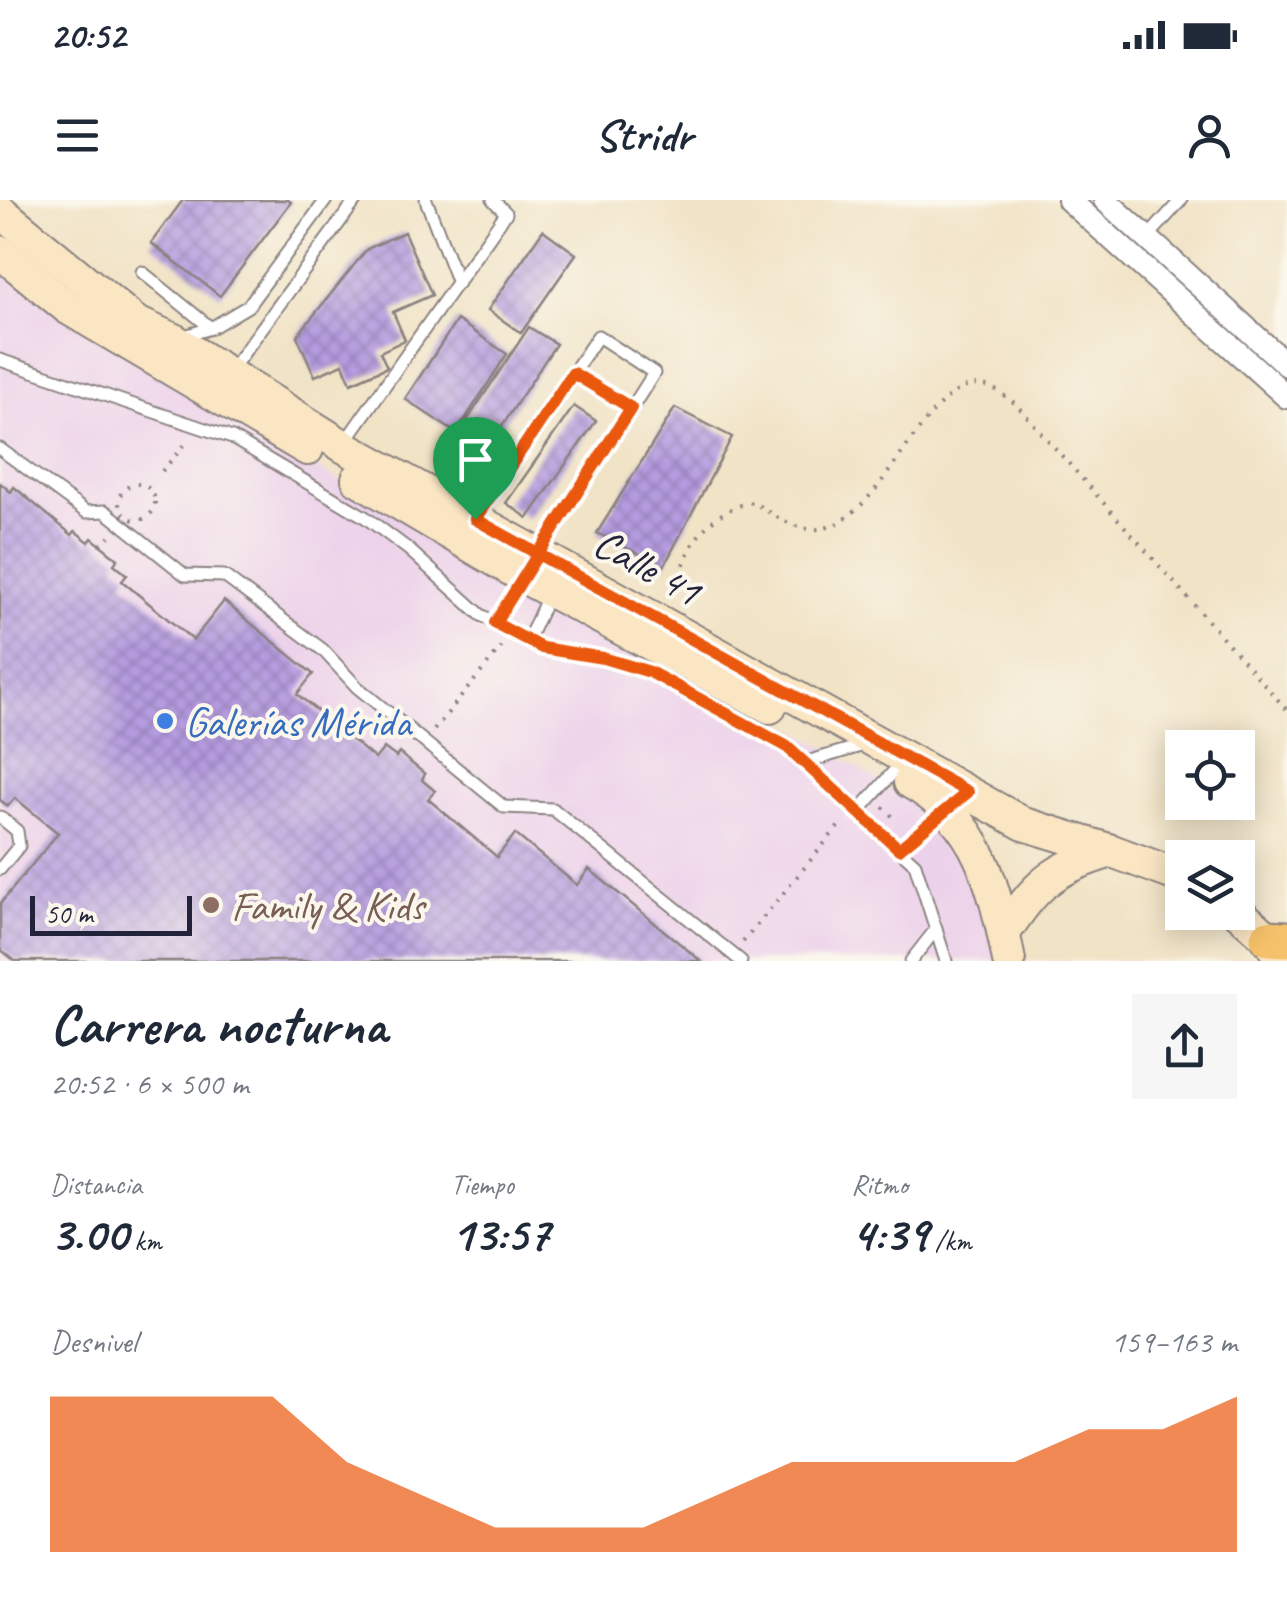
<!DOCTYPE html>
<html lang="es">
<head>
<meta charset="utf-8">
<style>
	:root { --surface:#fff; --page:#f6f6f7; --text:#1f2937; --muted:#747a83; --accent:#ea580c }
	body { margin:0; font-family:Caveat,sans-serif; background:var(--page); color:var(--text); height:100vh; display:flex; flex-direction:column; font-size:38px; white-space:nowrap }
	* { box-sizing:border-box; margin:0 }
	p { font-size:32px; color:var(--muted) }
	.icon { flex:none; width:55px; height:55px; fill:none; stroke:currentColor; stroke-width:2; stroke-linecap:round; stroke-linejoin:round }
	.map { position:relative; height:761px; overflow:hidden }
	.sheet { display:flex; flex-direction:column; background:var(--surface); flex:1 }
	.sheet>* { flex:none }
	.controls { position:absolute; left:1165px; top:530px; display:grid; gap:20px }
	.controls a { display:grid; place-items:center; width:90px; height:90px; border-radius:0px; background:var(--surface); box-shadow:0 5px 25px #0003; font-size:50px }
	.scale { position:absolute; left:30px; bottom:25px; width:162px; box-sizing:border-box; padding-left:10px; border:5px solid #22223b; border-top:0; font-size:28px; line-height:35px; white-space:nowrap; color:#22223b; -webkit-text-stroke:8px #fbf7ec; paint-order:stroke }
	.pin { position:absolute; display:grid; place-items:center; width:85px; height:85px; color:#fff; margin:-102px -42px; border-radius:50% 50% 50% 0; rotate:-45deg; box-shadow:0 0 10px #0007 }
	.pin .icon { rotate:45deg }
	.round { display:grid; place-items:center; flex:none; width:105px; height:105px; border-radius:0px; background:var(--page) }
	.summary { display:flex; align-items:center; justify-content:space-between; height:170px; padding:0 50px }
	h1 { font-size:55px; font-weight:700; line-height:75px }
	.metrics { display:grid; grid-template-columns:repeat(3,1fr); gap:15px; height:170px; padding:10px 50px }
	.metrics div { display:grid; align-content:center }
	.metrics b { font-size:50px; font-weight:700 }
	.metrics small { font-size:28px; font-weight:400 }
	.metrics p { font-size:28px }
	.chart { height:280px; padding:20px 50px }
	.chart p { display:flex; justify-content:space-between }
	.chart svg { width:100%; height:180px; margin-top:10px; fill:var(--accent); opacity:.7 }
	.status { display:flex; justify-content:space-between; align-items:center; height:70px; padding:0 50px; background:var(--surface); direction:ltr }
	.status svg { height:28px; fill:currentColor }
	header { display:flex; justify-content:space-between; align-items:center; height:130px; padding:0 50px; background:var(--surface); font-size:45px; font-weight:700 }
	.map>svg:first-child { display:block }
	.built { fill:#ecd1ea }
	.building { fill:url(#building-cross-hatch) }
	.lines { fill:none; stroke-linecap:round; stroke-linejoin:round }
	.service-casing { stroke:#8a8280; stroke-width:15 }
	.minor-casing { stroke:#8a8280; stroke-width:26 }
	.secondary-casing { stroke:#8a8280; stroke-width:36 }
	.primary-casing { stroke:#8a8280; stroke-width:39 }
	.path { stroke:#8a8280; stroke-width:4; stroke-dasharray:2.5 8; stroke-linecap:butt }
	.service { stroke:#fff; stroke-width:11 }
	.minor { stroke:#fff; stroke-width:22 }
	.secondary { stroke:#fbe6c4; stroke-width:32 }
	.primary { stroke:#f5c16b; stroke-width:35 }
	.route-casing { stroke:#fff; stroke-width:20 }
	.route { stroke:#ea580c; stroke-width:12 }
	.shop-dot { fill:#3f7fe0; stroke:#fbf7ec; stroke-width:4 }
	.education-dot { fill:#8d6e63; stroke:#fbf7ec; stroke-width:4 }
	.labels { text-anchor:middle; stroke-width:8; stroke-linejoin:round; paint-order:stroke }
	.street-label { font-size:42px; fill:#22223b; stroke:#fbf7ec }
	.shop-label { font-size:42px; fill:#366cbe; stroke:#fbf7ec; text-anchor:start }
	.education-label { font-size:42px; fill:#785e54; stroke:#fbf7ec; text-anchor:start }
</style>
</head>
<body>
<div class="status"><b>20:52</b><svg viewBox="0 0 49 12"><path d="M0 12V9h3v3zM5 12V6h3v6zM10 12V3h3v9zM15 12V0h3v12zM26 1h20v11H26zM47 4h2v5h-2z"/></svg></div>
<header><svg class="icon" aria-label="menu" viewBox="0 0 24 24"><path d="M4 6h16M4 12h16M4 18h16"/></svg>Stridr<svg class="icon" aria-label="person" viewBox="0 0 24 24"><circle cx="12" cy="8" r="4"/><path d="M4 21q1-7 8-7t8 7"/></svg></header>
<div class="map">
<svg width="1287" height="761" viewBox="0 0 1287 761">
	<defs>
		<pattern id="building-cross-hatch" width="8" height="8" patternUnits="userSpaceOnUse" patternTransform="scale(2.5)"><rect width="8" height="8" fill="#b69ce0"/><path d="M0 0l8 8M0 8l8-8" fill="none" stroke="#947fb7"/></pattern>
	</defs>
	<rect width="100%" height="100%" fill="#fbf7ec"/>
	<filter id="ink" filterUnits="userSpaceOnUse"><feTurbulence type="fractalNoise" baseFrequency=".01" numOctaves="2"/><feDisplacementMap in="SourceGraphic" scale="20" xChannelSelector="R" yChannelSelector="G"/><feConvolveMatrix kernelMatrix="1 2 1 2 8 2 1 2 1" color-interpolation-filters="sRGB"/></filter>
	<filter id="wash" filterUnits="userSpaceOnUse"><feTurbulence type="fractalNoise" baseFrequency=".0048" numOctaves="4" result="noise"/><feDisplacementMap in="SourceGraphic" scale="40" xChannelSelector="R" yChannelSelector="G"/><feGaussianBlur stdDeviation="2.25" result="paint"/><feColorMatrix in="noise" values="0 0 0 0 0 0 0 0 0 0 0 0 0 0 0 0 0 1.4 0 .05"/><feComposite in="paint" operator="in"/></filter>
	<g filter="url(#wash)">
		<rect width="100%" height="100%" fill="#f1e3c6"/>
		<!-- built -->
		<path class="built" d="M0 68 52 110 496 374 822 545 958 633 1009 761H0Z"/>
		<g id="blocks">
			<!-- building -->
			<g class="building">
				<path d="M183 0H288L291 2 220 96 151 43Z"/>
				<path d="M543 30 576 54 521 133 488 110Z"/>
				<path d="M404 32 432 95 393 112 405 140 380 152 387 167 351 183 343 164 315 176 297 136 367 49Z"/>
				<path d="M457 120 507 154 456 233 405 199Z"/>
				<path d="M529 127 556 144 473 270 446 252Z"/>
				<path d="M574 206 596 221 528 318 506 303Z"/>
				<path d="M675 208 732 237 664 366 597 333Z"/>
				<path d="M0 283 11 292 14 287 72 335 75 331 89 342 92 338 118 359 114 364 127 375 122 381 193 440 224 401 313 474 297 494 375 559 384 548 396 557 399 553 425 574 422 580 435 591 428 599 497 657 515 634 577 685 589 669 701 761H15L0 749V704L58 633 15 598 8 606 0 600Z"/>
			</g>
		</g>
	</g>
	<g filter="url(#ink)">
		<use href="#blocks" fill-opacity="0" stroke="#8a8280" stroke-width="2.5"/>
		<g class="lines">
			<defs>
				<g id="service">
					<path d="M426 0 458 83"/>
					<path d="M1147 38 1181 0"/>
					<path d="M142 72 211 128"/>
					<path d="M181 137 211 128 248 106 326 0"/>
					<path d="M0 160 232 238 365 317 408 349 481 415 543 448 603 458 650 473 786 547 915 664 946 761"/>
					<path d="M231 170 356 0"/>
					<path d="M573 173 631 209"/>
					<path d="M345 242 506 13 493 0"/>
					<path d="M0 249 86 312 105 311 185 375 224 376 323 450 357 487 504 607 553 609 741 761"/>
					<path d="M476 316 598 136 654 173 540 352"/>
					<path d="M495 423 522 380"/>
					<path d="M528 440 549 394"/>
					<path d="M804 563 867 544"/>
					<path d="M858 612 903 561"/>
					<path d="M0 617 17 631 19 646 0 669"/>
					<path d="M899 649 946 610"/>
					<path d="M911 761 936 729"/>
				</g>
				<g id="minor">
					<path d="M1069 0 1287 197"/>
					<path d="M1105 0 1287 165"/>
				</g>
				<g id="secondary">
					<path d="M0 11 135 122 174 140 343 246 1024 624 1112 651 1182 677"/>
					<path d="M0 52 68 108 307 249"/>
					<path d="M358 279 524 377 770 507"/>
					<path d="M910 582C980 620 995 688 1009 761"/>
					<path d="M1238 712 1268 738 1282 761"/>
					<path d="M1004 733C1037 683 1053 668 1112 651"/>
				</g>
				<path id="primary" d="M1268 738 1287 739"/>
			</defs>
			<!-- service casing -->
			<use href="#service" class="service-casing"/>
			<!-- minor casing -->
			<use href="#minor" class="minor-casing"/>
			<!-- secondary casing -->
			<use href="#secondary" class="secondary-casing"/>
			<!-- primary casing -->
			<use href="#primary" class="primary-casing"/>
			<!-- path -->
			<g class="path">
				<path d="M162 271 188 241"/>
				<circle cx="137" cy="302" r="18"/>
				<path d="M101 345 110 336"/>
				<path d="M681 375C689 338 715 309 753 302 769 312 789 327 809 329 884 336 923 165 990 187 999 191 1008 199 1016 204L1287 510"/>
				<path d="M434 530 504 444"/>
				<path d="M883 607 895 619"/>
				<path d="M743 742 842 622"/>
			</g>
			<!-- service -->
			<use href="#service" class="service"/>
			<!-- minor -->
			<use href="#minor" class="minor"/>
			<!-- secondary -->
			<use href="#secondary" class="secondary"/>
			<!-- primary -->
			<use href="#primary" class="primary"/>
		</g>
	</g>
	<g class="lines" filter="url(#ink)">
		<defs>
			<path id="route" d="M475 319 538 354 495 423 542 448 603 458 650 472 786 546 899 649 968 592 538 354 631 208 573 173 475 319"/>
		</defs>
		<!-- route casing -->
		<use href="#route" class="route-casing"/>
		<!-- route -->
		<use href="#route" class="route"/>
	</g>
	<!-- markers -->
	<circle class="shop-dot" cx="165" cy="521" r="10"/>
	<circle class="education-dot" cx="211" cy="705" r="10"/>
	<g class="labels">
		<!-- street labels -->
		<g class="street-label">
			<text transform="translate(648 366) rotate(29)" y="15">Calle 41</text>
		</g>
		<!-- shop labels -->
		<g class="shop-label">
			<text x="185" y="536">Galerías Mérida</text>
		</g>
		<!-- education labels -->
		<g class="education-label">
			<text x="231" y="720">Family &amp; Kids</text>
		</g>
	</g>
</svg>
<div class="controls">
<a><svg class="icon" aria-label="locate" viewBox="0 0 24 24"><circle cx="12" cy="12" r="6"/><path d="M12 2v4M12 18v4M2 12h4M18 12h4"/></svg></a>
<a><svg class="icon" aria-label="layers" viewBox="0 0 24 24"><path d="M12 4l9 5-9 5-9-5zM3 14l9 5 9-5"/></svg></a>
</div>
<div class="scale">50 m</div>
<div class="pin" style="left:475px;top:319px;background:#1e9e55"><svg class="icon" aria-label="arrive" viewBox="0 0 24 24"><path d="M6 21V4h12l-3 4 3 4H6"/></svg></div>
</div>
<section class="sheet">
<div class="summary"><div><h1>Carrera nocturna</h1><p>20:52 · 6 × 500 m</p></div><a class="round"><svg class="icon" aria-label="share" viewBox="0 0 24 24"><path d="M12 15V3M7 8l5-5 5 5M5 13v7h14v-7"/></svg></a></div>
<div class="metrics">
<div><p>Distancia</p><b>3.00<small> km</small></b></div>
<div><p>Tiempo</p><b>13:57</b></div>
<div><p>Ritmo</p><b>4:39<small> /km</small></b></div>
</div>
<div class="chart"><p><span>Desnivel</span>159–163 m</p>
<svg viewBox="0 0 160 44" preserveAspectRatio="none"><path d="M0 44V6L10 6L20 6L30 6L40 22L50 30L60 38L70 38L80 38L90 30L100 22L110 22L120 22L130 22L140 14L150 14L160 6V44z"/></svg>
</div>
</section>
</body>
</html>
